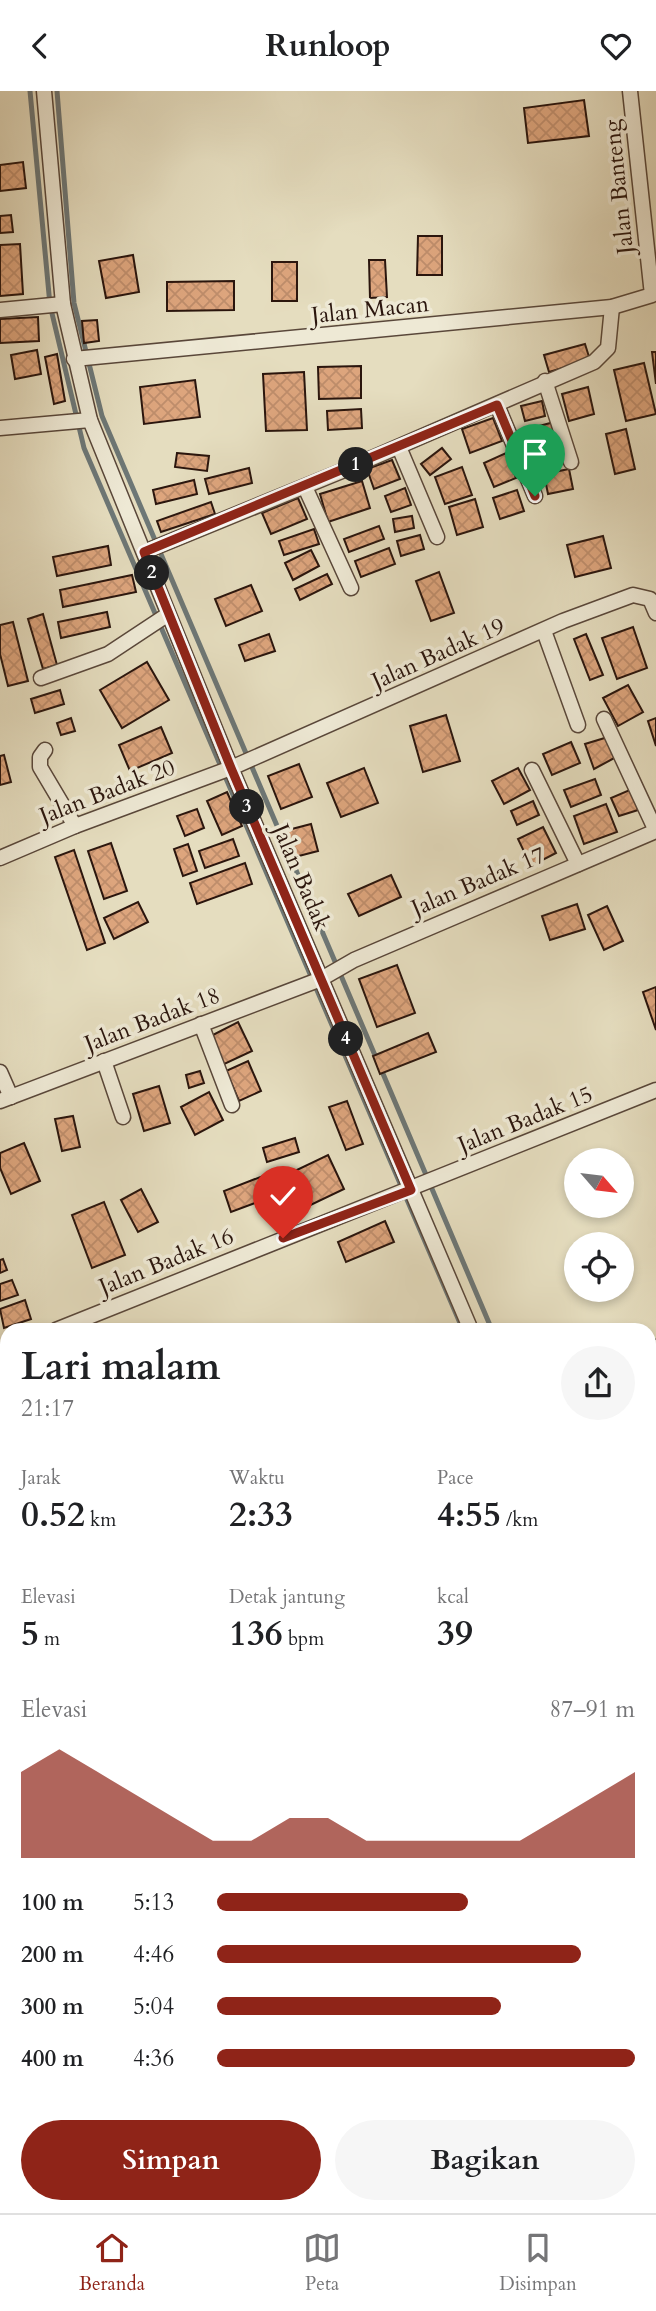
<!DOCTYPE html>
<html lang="id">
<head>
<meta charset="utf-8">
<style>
	:root { --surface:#fff; --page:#f6f6f6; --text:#202124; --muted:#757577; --line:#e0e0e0; --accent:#8f2418 }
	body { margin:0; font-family:Cardo,serif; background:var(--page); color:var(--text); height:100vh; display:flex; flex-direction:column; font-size:26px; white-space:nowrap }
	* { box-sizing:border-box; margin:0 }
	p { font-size:23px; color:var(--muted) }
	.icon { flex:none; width:38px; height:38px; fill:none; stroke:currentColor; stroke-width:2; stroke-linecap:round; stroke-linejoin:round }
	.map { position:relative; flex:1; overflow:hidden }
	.panel { position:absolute; left:0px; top:1232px; width:656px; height:891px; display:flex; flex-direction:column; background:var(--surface); border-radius:21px 21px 0 0; box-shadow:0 4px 10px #0003 }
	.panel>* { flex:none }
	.needle { width:46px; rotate:118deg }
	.tools { position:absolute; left:564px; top:1057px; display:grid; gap:14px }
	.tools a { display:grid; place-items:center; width:70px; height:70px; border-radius:50%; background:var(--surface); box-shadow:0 4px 10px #0003; font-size:35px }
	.pin { position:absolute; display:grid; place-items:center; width:60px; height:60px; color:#fff; margin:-72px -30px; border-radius:50% 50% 50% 0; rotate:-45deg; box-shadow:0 0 7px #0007 }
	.pin .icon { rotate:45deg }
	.km { position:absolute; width:35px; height:35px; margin:-18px; border-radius:50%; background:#222; color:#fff; font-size:19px; line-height:35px; text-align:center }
	.round { display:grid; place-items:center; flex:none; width:74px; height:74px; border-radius:37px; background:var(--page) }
	.overview { display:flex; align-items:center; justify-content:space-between; height:119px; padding:0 21px }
	h1 { font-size:38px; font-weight:800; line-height:52px }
	.metrics { display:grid; grid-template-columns:repeat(3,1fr); gap:10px; height:119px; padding:7px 21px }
	.metrics div { display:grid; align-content:center }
	.metrics b { font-size:35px; font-weight:800 }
	.metrics small { font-size:19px; font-weight:400 }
	.metrics p { font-size:19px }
	.chart { height:196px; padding:14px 21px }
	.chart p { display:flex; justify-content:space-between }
	.chart svg { width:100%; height:126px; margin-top:7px; fill:var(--accent); opacity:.7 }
	.action { display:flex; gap:14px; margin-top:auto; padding:14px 21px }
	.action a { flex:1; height:80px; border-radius:42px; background:var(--accent); color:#fff; font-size:28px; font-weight:800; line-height:80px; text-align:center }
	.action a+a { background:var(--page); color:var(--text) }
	ul { padding:0 21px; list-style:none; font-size:23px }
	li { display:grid; grid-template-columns:112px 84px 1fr; align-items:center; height:52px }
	li i { height:18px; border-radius:9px; background:var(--accent) }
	header { display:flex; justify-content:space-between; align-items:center; height:91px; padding:0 21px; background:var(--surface); font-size:32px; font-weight:800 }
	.tabs { display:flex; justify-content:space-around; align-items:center; height:98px; border-top:2px solid var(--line); background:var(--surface); font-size:19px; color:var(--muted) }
	.tabs a { display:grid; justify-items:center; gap:4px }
	.tabs .on { color:var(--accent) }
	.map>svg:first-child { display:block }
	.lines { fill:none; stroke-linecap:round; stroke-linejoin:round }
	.stream { stroke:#6d7776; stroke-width:5 }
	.building { fill:url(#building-cross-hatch); stroke:#2a150d; stroke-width:2 }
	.street-casing { stroke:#59473a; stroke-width:17 }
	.street { stroke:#eee9d5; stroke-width:14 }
	.route-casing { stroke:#fff; stroke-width:14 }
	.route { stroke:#8f2418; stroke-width:9 }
	.labels { text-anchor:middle; stroke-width:7; stroke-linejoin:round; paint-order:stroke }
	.street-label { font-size:23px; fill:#2a150d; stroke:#eee9d5 }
</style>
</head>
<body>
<header><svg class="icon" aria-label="back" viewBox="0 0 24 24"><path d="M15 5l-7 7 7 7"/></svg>Runloop<svg class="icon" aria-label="heart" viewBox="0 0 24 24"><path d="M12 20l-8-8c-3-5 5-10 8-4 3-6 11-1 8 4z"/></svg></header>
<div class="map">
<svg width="656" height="2122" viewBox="0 0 656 2122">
	<defs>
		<pattern id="building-cross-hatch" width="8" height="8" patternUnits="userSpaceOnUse" patternTransform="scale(1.75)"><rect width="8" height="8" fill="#dda57d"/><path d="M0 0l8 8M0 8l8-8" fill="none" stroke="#be8d6b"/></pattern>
	</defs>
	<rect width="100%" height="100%" fill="#e5ddbf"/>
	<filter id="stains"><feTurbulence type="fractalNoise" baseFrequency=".00286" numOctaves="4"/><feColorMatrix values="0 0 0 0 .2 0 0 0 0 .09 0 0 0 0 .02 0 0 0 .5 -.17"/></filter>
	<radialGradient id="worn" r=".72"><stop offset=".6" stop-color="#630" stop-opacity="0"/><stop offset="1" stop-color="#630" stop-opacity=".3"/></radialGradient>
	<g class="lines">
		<!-- stream -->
		<g class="stream">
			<path d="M30 0 50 214 84 357 463 1239"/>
			<path d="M57 0 74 212 102 325 377 969"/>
			<path d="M381 978 492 1239"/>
			<path d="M649 1610 656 1626"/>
			<path d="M649 1673 656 1688"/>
		</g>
	</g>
	<!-- building -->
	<g class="building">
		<path d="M584 9 589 45 528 52 524 17Z"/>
		<path d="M23 71 26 97 0 100V74Z"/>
		<path d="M11 124 13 141 0 142V125Z"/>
		<path d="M418 145H442V184H417Z"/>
		<path d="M20 153 23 203 0 205V154Z"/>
		<path d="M133 164 139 201 106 207 99 170Z"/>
		<path d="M369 169H385L387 206 370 207Z"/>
		<rect x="272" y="171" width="25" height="39"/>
		<path d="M234 190V219L167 220V191Z"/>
		<path d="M38 226 39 250 0 252V228Z"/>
		<path d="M97 229 99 250 84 252 82 230Z"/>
		<path d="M585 253 590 269 549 281 544 264Z"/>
		<path d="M37 259 41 283 15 288 11 264Z"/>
		<path d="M652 261H656V293Z"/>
		<path d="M57 263 65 310 54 313 45 266Z"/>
		<path d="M644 272 656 323 626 330 614 279Z"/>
		<path d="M361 275V307L319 308 318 276Z"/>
		<path d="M304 281 307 339 266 340 263 283Z"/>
		<path d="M195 289 200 326 144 333 140 296Z"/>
		<path d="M588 296 594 323 569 330 562 303Z"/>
		<path d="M542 310 545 325 525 330 521 315Z"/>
		<path d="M361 318 362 337 328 339 327 320Z"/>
		<path d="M493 327 502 350 470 362 462 338Z"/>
		<path d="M554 331 559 349 533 357 528 338Z"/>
		<path d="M626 338 635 378 615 383 606 343Z"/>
		<path d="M442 357 451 368 430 384 421 373Z"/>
		<path d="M558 361 561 373 538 378 536 366Z"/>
		<path d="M177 362 209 365 207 380 175 376Z"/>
		<path d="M506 362 516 387 494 396 484 372Z"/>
		<path d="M392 369 400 388 374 398 367 378Z"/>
		<path d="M462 376 472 404 445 413 435 386Z"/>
		<path d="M249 377 252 392 209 403 205 388Z"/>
		<path d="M569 378 573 398 548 403 544 383Z"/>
		<path d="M194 389 197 403 156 413 153 399Z"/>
		<path d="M362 390 370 417 328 431 320 403Z"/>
		<path d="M405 397 411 414 391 421 385 405Z"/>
		<path d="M517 399 524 420 500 428 493 407Z"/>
		<path d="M298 407 307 428 271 443 262 422Z"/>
		<path d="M475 408 483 436 457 444 449 416Z"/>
		<path d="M211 411 215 423 161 441 157 430Z"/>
		<path d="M412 425 414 437 395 441 393 428Z"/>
		<path d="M379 435 384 448 349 461 344 448Z"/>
		<path d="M314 438 319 453 284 464 279 450Z"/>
		<path d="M420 444 424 458 401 465 397 450Z"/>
		<path d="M603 445 611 477 575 486 567 454Z"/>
		<path d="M108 455 111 474 57 485 53 466Z"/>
		<path d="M389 457 395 473 361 486 355 470Z"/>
		<path d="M311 459 319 475 293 489 285 472Z"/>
		<path d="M439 481 454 522 431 530 416 490Z"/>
		<path d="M327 483 332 493 300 509 295 498Z"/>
		<path d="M132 484 136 501 63 516 60 499Z"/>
		<path d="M251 494 262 520 226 535 215 508Z"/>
		<path d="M107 521 110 536 61 547 58 531Z"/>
		<path d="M43 523 57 574 43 578 28 528Z"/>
		<path d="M13 531 28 590 8 595 0 563V534Z"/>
		<path d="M633 536 647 577 617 588 602 547Z"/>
		<path d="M269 543 275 560 245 570 239 554Z"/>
		<path d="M586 543 603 584 590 589 574 548Z"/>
		<path d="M147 571 169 609 122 637 100 599Z"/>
		<path d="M628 594 643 621 618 635 603 607Z"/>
		<path d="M60 599 64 613 35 622 31 608Z"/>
		<path d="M446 624 460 670 423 681 410 635Z"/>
		<path d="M71 627 75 640 61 644 57 632Z"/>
		<path d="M656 627V655L648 630Z"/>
		<path d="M161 636 172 662 130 680 119 654Z"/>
		<path d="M608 646 618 665 594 678 585 653Z"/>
		<path d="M571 651 580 672 552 684 543 663Z"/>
		<path d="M4 664 11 691 0 694V665Z"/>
		<path d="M299 673 312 706 281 718 268 685Z"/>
		<path d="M364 677 378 712 341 726 327 692Z"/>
		<path d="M518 677 530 699 504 713 492 690Z"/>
		<path d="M595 688 601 704 571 716 564 699Z"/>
		<path d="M632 698 638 719 619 725 611 707Z"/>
		<path d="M227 701 242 735 222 744 207 710Z"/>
		<path d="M533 710 539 724 517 734 511 720Z"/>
		<path d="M606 713 617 741 584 753 574 725Z"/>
		<path d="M197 718 204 737 185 745 177 725Z"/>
		<path d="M311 733 318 760 291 767 284 740Z"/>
		<path d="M543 736 556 762 531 775 518 748Z"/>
		<path d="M233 748 239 765 205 777 199 760Z"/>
		<path d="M111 752 127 800 104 808 88 760Z"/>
		<path d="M188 753 197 780 183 785 174 758Z"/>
		<path d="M74 759 105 852 87 859 55 766Z"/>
		<path d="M245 772 252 793 197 813 190 792Z"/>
		<path d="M391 784 401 806 359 825 348 803Z"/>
		<path d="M138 811 148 831 114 848 104 827Z"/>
		<path d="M577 813 585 838 550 849 542 825Z"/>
		<path d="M607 815 623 850 604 859 588 824Z"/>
		<path d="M397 874 415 922 377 936 359 888Z"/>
		<path d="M656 896V939L643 901Z"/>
		<path d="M238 931 252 960 220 975 207 947Z"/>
		<path d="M428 942 436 961 380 983 373 965Z"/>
		<path d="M248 970 261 1000 239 1010 226 980Z"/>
		<path d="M200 980 204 992 189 997 186 984Z"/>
		<path d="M159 995 170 1032 144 1040 133 1003Z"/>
		<path d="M209 1001 223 1029 195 1044 181 1016Z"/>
		<path d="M347 1010 363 1053 346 1059 329 1016Z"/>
		<path d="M73 1025 80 1056 62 1060 55 1028Z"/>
		<path d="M295 1047 299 1061 267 1071 263 1057Z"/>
		<path d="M24 1052 40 1090 11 1103 0 1077V1062Z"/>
		<path d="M328 1064 344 1098 294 1122 278 1088Z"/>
		<path d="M263 1085 271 1106 231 1121 224 1100Z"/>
		<path d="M141 1098 158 1131 138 1141 121 1109Z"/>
		<path d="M104 1111 125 1164 92 1177 72 1124Z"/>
		<path d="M385 1130 394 1151 346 1171 338 1151Z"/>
		<path d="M3 1168 7 1179 0 1182V1169Z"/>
		<path d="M12 1189 18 1204 0 1210V1193Z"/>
		<path d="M25 1209 31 1228 4 1237 0 1218Z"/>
		<path d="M656 1375V1400L649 1377Z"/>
		<path d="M7 1427V1438L0 1441V1430Z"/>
		<path d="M7 1452V1463L4 1464 1 1453Z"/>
		<path d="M656 1502V1520L649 1523V1503Z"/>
		<path d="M656 1526V1560L649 1563V1529Z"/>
		<path d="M656 1566V1597L651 1599 649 1569Z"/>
		<path d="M656 1761V1857L649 1841V1764Z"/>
		<path d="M656 1951V1979L649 1963V1954Z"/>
		<path d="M649 1968 656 1984 649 1987Z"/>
		<path d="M101 2116H129L120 2122H100L97 2118Z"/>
		<path d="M316 2116H320L323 2122H305Z"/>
		<path d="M355 2116H386L371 2122H357Z"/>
		<path d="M510 2116H521L523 2122H501Z"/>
		<path d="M575 2116H605L608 2122H578Z"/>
	</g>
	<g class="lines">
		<defs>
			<g id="street">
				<path d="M44 0 63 213 90 329 231 677 471 1239"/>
				<path d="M0 219 63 213"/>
				<path d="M74 268 612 216 652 204 630 0"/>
				<path d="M545 290 571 371"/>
				<path d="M497 314 535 405"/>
				<path d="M0 337 90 329"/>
				<path d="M399 356 437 446"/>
				<path d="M305 396 351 497"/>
				<path d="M144 461 342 380 594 271 608 257 612 216"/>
				<path d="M544 540 578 634"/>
				<path d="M41 587 108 563 167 524"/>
				<path d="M604 628 656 740"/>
				<path d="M45 659 40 666V676L75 735"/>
				<path d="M532 679 578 773"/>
				<path d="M0 767 75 735 231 677 563 530 633 504 650 508 656 522"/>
				<path d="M201 933 232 1014"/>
				<path d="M104 970 123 1026"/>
				<path d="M0 981 11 1006"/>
				<path d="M0 1010 321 888 354 869 656 740"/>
				<path d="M56 1239 656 999"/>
				<path d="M649 1259 656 1256"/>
				<path d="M0 1261 7 1259"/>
				<path d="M0 1350 7 1367"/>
				<path d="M0 1388 7 1385"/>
				<path d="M649 1499 656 1497"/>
				<path d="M649 1636 656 1633"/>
				<path d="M649 1651 656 1668"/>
				<path d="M649 1750 656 1747"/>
				<path d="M649 2034 656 2030"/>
				<path d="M145 2116 148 2122"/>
				<path d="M412 2116 415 2122"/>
				<path d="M462 2122 475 2116"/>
			</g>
		</defs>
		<!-- street casing -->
		<use href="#street" class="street-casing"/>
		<!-- street -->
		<use href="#street" class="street"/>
	</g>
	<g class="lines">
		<defs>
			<path id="route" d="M283 1147 411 1099 231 677 144 461 497 314 535 405"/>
		</defs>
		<!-- route casing -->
		<use href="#route" class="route-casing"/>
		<!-- route -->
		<use href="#route" class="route"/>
	</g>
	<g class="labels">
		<!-- street labels -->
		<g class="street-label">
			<text transform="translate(618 96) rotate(-96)" y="8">Jalan Banteng</text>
			<text transform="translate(370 218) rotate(-6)" y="8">Jalan Macan</text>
			<text transform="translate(438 562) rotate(-24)" y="8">Jalan Badak 19</text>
			<text transform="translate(107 700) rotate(-21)" y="8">Jalan Badak 20</text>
			<text transform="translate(302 786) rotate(67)" y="8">Jalan Badak</text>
			<text transform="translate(478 790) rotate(-23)" y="8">Jalan Badak 17</text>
			<text transform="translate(152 928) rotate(-21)" y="8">Jalan Badak 18</text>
			<text transform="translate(525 1028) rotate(-22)" y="8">Jalan Badak 15</text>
			<text transform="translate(166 1170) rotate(-22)" y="8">Jalan Badak 16</text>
		</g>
	</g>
	<rect width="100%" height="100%" filter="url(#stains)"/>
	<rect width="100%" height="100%" fill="url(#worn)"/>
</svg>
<div class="tools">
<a><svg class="needle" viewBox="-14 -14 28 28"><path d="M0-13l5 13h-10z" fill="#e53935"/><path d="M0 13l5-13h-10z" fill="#757577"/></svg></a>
<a><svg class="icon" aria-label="locate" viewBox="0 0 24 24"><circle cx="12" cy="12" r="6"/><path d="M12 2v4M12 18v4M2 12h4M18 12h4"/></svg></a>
</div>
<div class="pin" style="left:535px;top:405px;background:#1e9e55"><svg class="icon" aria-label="arrive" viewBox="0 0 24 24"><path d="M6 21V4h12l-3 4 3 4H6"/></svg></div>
<div class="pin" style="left:283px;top:1147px;background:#d93025"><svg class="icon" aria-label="check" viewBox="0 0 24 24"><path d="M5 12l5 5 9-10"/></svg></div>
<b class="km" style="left:356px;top:374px">1</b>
<b class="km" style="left:152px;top:482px">2</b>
<b class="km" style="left:247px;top:716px">3</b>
<b class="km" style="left:346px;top:948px">4</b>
<section class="panel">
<div class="overview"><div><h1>Lari malam</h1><p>21:17</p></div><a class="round"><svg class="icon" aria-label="share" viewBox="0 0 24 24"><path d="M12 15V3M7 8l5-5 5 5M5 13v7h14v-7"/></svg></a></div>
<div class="metrics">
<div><p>Jarak</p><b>0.52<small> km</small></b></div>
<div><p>Waktu</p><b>2:33</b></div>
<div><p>Pace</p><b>4:55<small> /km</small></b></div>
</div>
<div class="metrics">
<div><p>Elevasi</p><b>5<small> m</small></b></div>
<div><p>Detak jantung</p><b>136<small> bpm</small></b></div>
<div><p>kcal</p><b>39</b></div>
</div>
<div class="chart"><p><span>Elevasi</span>87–91 m</p>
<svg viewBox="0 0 160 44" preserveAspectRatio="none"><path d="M0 44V14L10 6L20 14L30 22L40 30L50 38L60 38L70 30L80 30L90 38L100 38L110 38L120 38L130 38L140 30L150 22L160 14V44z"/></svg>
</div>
<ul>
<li><b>100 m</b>5:13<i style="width:60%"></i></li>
<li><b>200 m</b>4:46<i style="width:87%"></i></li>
<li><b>300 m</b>5:04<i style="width:68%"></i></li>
<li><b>400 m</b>4:36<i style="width:100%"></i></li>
</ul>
<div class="action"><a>Simpan</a><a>Bagikan</a></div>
</section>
</div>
<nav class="tabs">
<a class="on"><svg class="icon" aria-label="home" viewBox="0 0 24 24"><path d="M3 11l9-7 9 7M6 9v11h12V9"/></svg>Beranda</a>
<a><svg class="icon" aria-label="map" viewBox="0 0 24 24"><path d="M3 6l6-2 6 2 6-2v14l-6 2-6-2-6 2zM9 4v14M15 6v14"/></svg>Peta</a>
<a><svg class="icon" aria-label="saved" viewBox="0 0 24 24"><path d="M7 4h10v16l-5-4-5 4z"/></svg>Disimpan</a>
</nav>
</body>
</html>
